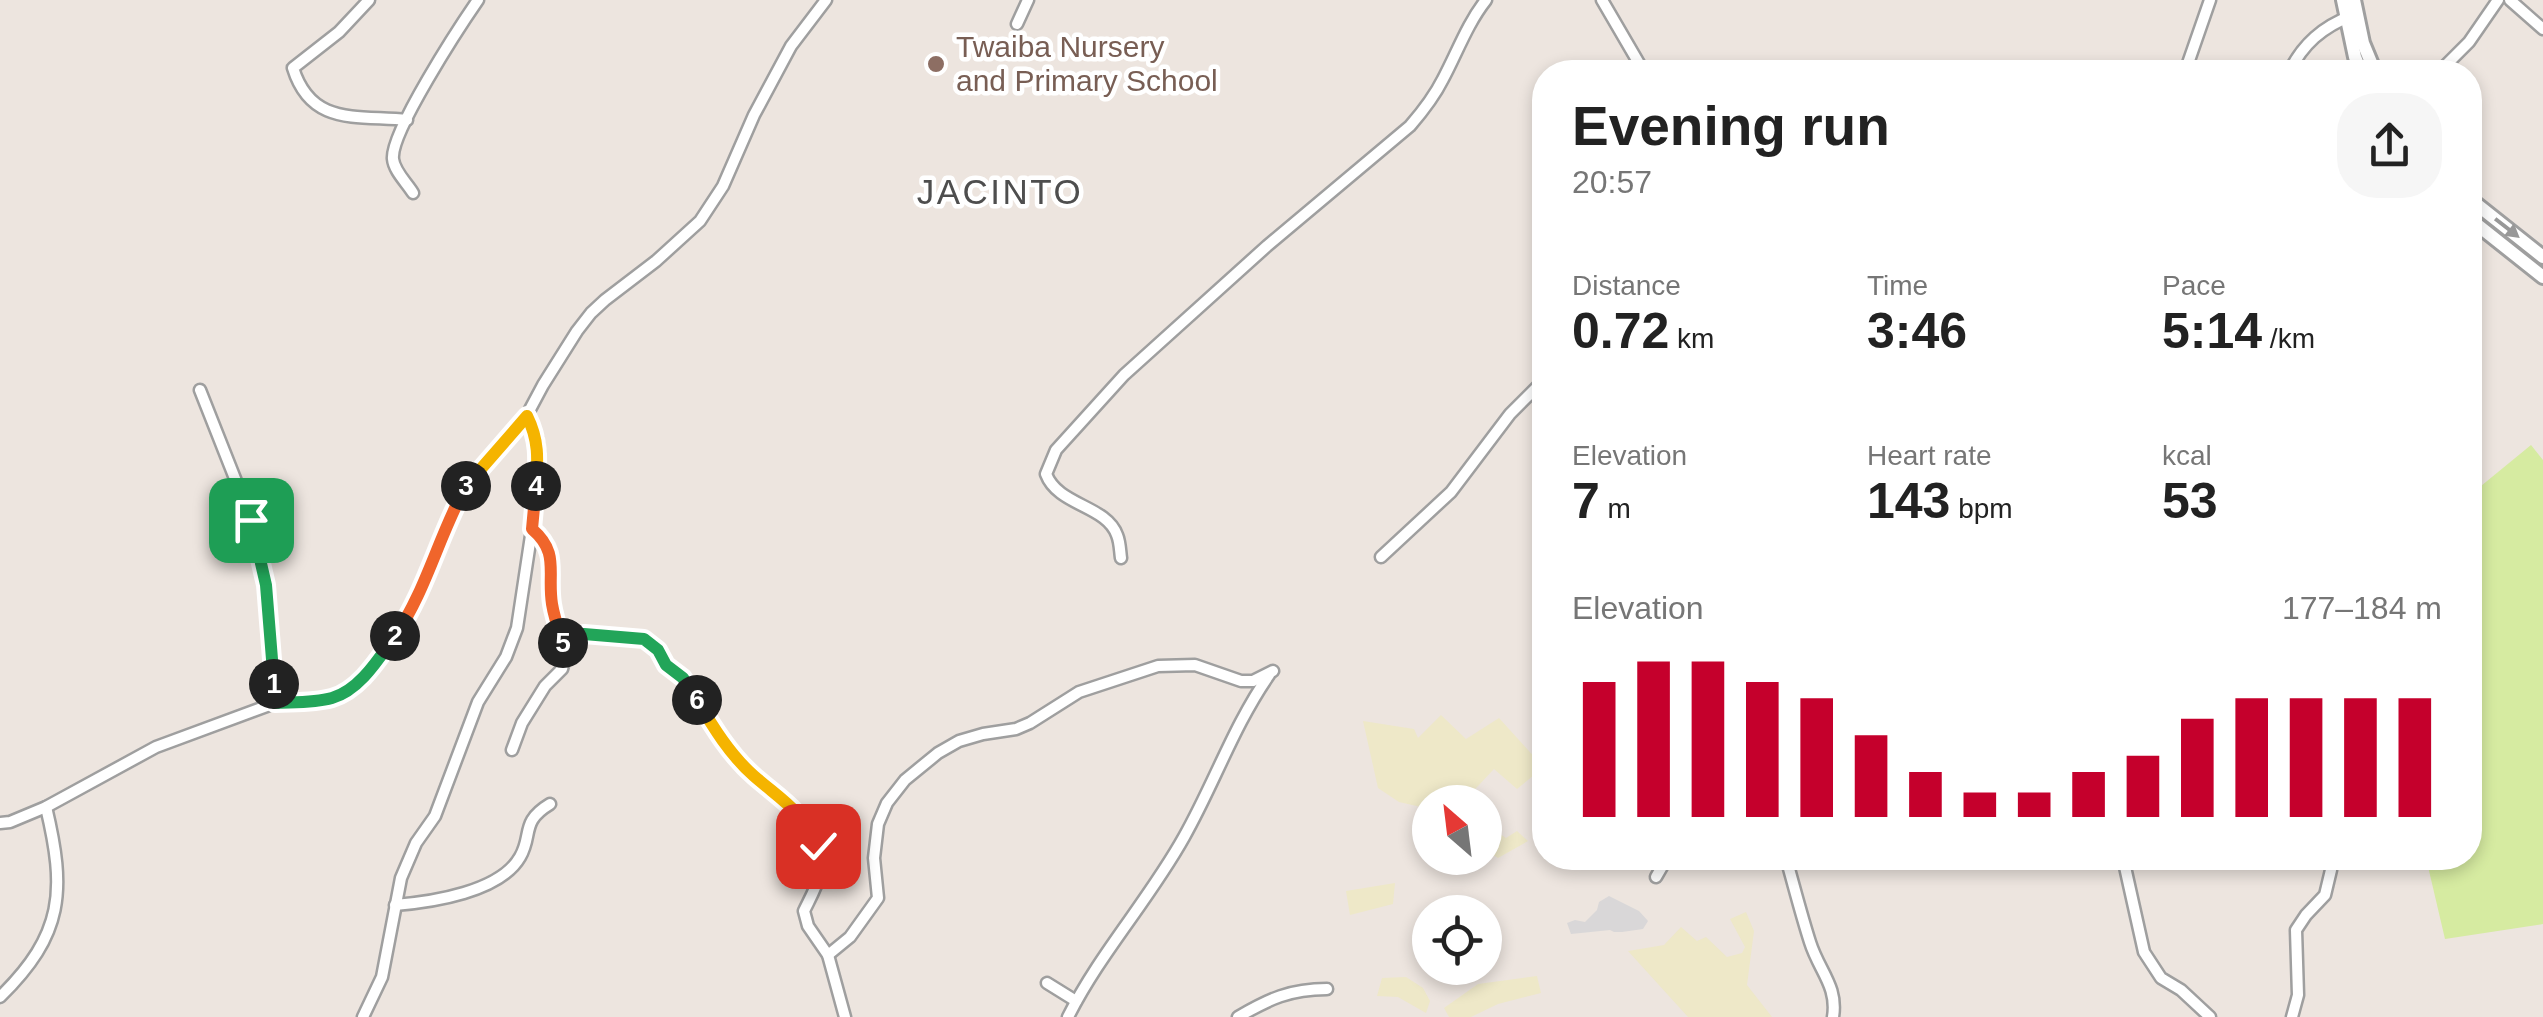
<!DOCTYPE html>
<html lang="en">
<head>
<meta charset="utf-8">
<style>
	:root { --surface:#fff; --page:#f6f6f6; --text:#222; --muted:#767676; --accent:#c5002c }
	body { margin:0; font-family:Helvetica,sans-serif; background:var(--page); color:var(--text); height:100vh; display:flex; flex-direction:column; font-size:38px; white-space:nowrap }
	* { box-sizing:border-box; margin:0 }
	p { font-size:32px; color:var(--muted) }
	.icon { flex:none; width:55px; height:55px; fill:none; stroke:currentColor; stroke-width:2; stroke-linecap:round; stroke-linejoin:round }
	.map { position:relative; flex:1; overflow:hidden }
	.panel { position:absolute; left:1532px; top:60px; width:950px; height:810px; display:flex; flex-direction:column; background:var(--surface); border-radius:40px; box-shadow:0 5px 15px #0003 }
	.panel>* { flex:none }
	.needle { width:65px; rotate:332deg }
	.buttons { position:absolute; left:1412px; top:785px; display:grid; gap:20px }
	.buttons a { display:grid; place-items:center; width:90px; height:90px; border-radius:50%; background:var(--surface); box-shadow:0 5px 15px #0003; font-size:50px }
	.pin { position:absolute; display:grid; place-items:center; width:85px; height:85px; color:#fff; margin:-42px; border-radius:20px; box-shadow:0 5px 15px #0006 }
	.km { position:absolute; width:50px; height:50px; margin:-25px; border-radius:50%; background:#222; color:#fff; font-size:28px; line-height:50px; text-align:center }
	.round { display:grid; place-items:center; flex:none; width:105px; height:105px; border-radius:40px; background:var(--page) }
	.headline { display:flex; align-items:center; justify-content:space-between; height:170px; padding:0 40px }
	h1 { font-size:55px; font-weight:700; line-height:75px }
	.metrics { display:grid; grid-template-columns:repeat(3,1fr); gap:15px; height:170px; padding:10px 40px }
	.metrics div { display:grid; align-content:center }
	.metrics b { font-size:50px; font-weight:700 }
	.metrics small { font-size:28px; font-weight:400 }
	.metrics p { font-size:28px }
	.chart { height:280px; padding:20px 40px }
	.chart p { display:flex; justify-content:space-between }
	.chart svg { width:100%; height:180px; margin-top:10px; stroke:var(--accent); stroke-width:6 }
	.map>svg:first-child { display:block }
	.residential { fill:#d9d7d8 }
	.farmland { fill:#eee8c8 }
	.grass { fill:#d6eba1 }
	.lines { fill:none; stroke-linecap:round; stroke-linejoin:round }
	.minor-casing { stroke:#9f9f9f; stroke-width:15 }
	.tertiary-casing { stroke:#9f9f9f; stroke-width:18 }
	.minor { stroke:#fff; stroke-width:10 }
	.tertiary { stroke:#fff; stroke-width:12 }
	.oneway { fill:#989898 }
	.split-1-casing { stroke:#fff; stroke-width:20 }
	.split-2-casing { stroke:#fff; stroke-width:20 }
	.split-3-casing { stroke:#fff; stroke-width:20 }
	.split-4-casing { stroke:#fff; stroke-width:20 }
	.split-5-casing { stroke:#fff; stroke-width:20 }
	.split-6-casing { stroke:#fff; stroke-width:20 }
	.split-7-casing { stroke:#fff; stroke-width:20 }
	.split-1 { stroke:#22a559; stroke-width:12 }
	.split-2 { stroke:#22a559; stroke-width:12 }
	.split-3 { stroke:#f0652b; stroke-width:12 }
	.split-4 { stroke:#f5b400; stroke-width:12 }
	.split-5 { stroke:#f0652b; stroke-width:12 }
	.split-6 { stroke:#22a559; stroke-width:12 }
	.split-7 { stroke:#f5b400; stroke-width:12 }
	.education-dot { fill:#8d6e63; stroke:#fff; stroke-width:4 }
	.labels { text-anchor:middle; stroke-width:9; stroke-linejoin:round; paint-order:stroke }
	.education-label { font-size:30px; fill:#785e54; stroke:#fff; text-anchor:start }
	.quarter-label { font-size:35px; letter-spacing:2.5px; fill:#4e4e4e; stroke:#fff }
</style>
</head>
<body>
<div class="map">
<svg width="2543" height="1017" viewBox="0 0 2543 1017">
	<rect width="100%" height="100%" fill="#ede5df"/>
	<!-- residential -->
	<path class="residential" d="M1609 896 1639 911 1648 921 1643 929 1622 932H1614L1610 930 1571 934 1567 923 1575 920 1585 922 1597 910 1599 902Z"/>
	<!-- farmland -->
	<g class="farmland">
		<path d="M1441 715 1466 739 1499 718 1538 761 1539 771 1517 789 1494 769 1463 802H1430V813L1421 807 1399 802 1378 788 1363 721 1414 729 1418 738Z"/>
		<path d="M1485 803 1501 819 1491 828 1506 838 1517 831 1528 841 1498 858 1485 850Z"/>
		<path d="M1395 883 1393 904 1350 915 1346 891Z"/>
		<path d="M1746 912 1754 931 1747 985 1772 1017H1688L1628 951 1664 945 1681 927 1697 941 1706 937 1727 957 1742 953 1745 947 1730 919Z"/>
		<path d="M1537 976 1541 993 1498 1004 1471 1017H1449L1444 1008 1478 984Z"/>
		<path d="M1406 977 1423 988 1430 1001 1426 1013 1398 997 1377 996 1382 978Z"/>
	</g>
	<!-- grass -->
	<path class="grass" d="M2531 445 2543 460V924L2445 939 2426 858H2470V495Z"/>
	<g class="lines">
		<defs>
			<g id="minor">
				<path d="M369 0 339 32 293 68C311 126 356 115 407 120"/>
				<path d="M1602 0 1644 72"/>
				<path d="M2510 0 2543 29"/>
				<path d="M1017 24 1028 0"/>
				<path d="M2185 72 2210 0"/>
				<path d="M2289 72C2303 44 2322 27 2353 15"/>
				<path d="M2439 72 2469 42 2498 0"/>
				<path d="M413 193C407 183 394 171 393 159 390 133 460 26 478 0"/>
				<path d="M200 390 251 519 266 585 275 703"/>
				<path d="M1381 557 1451 492 1510 414 1545 379"/>
				<path d="M1121 558C1120 551 1120 542 1117 535 1106 505 1058 506 1046 474L1056 450 1124 375 1267 246 1410 126C1423 111 1434 97 1443 79 1457 53 1467 24 1486 0"/>
				<path d="M563 643C587 628 617 638 644 639 656 645 656 652 663 662 670 670 680 674 686 683 696 695 703 709 711 723 722 741 734 757 749 772 774 798 803 807 817 845 827 871 815 888 804 911L808 926 828 955 845 1017"/>
				<path d="M512 750 522 723 545 686 562 669 565 658 552 606V561L549 549 543 538 532 529"/>
				<path d="M0 823 10 822 46 807 156 747 275 703 328 699 344 694 353 687 378 659 401 627 428 573 442 534 465 488 527 415 543 385 577 331 591 313 605 300 656 261 700 221 723 186 754 115 791 46 826 0"/>
				<path d="M1786 858C1794 886 1801 914 1810 942 1819 971 1838 986 1833 1017"/>
				<path d="M2123 858 2144 952 2161 978 2181 990 2210 1017"/>
				<path d="M1656 877 1667 858"/>
				<path d="M395 905C432 902 500 892 520 857 533 835 520 822 550 804"/>
				<path d="M828 955 850 937 878 898 874 858 878 824 887 803 905 780 938 753 959 741 983 734 1016 729 1030 723 1079 692 1158 666 1195 665 1241 681H1253L1273 671"/>
				<path d="M1047 983 1076 1001"/>
				<path d="M0 997C64 934 66 891 46 807"/>
				<path d="M363 1017 382 977 401 878 416 843 435 816 478 702 506 657 517 628 532 529 539 452 537 438 527 415"/>
				<path d="M1068 1017C1100 953 1149 900 1184 837 1214 784 1234 725 1269 675"/>
				<path d="M1238 1017C1269 999 1290 989 1327 989"/>
				<path d="M2292 1017 2298 995 2296 930 2306 915 2325 895 2331 870V858"/>
			</g>
			<g id="tertiary">
				<path d="M2343 0 2355 57 2361 72"/>
				<path d="M2354 0 2363 43 2375 72"/>
				<path d="M2470 199 2543 257"/>
				<path d="M2470 219 2543 277"/>
			</g>
		</defs>
		<!-- minor casing -->
		<use href="#minor" class="minor-casing"/>
		<!-- tertiary casing -->
		<use href="#tertiary" class="tertiary-casing"/>
		<!-- minor -->
		<use href="#minor" class="minor"/>
		<!-- tertiary -->
		<use href="#tertiary" class="tertiary"/>
	</g>
	<!-- one-way arrows -->
	<defs><path id="oneway-solid" d="M-6-.8H1V-3.2L6.5 0L1 3.2V.8H-6Z" transform="scale(2.5)"/></defs>
	<use class="oneway" href="#oneway-solid" transform="translate(2507 228) rotate(38)"/>
	<g class="lines">
		<defs>
			<path id="split-1" d="M251 520 266 585 274 684"/>
			<path id="split-2" d="M274 684 275 703C294 702 314 703 332 698 360 690 379 658 395 636"/>
			<path id="split-3" d="M395 636C426 591 439 535 466 486"/>
			<path id="split-4" d="M466 486 527 416C539 440 538 459 536 486"/>
			<path id="split-5" d="M536 486 532 529C560 553 547 572 552 604 554 617 559 631 563 643"/>
			<path id="split-6" d="M563 643 574 636 584 634 644 639 658 650 666 665 683 678 697 700"/>
			<path id="split-7" d="M697 700C713 727 730 755 754 776 784 802 799 808 818 846"/>
		</defs>
		<!-- split-1 casing -->
		<use href="#split-1" class="split-1-casing"/>
		<!-- split-2 casing -->
		<use href="#split-2" class="split-2-casing"/>
		<!-- split-3 casing -->
		<use href="#split-3" class="split-3-casing"/>
		<!-- split-4 casing -->
		<use href="#split-4" class="split-4-casing"/>
		<!-- split-5 casing -->
		<use href="#split-5" class="split-5-casing"/>
		<!-- split-6 casing -->
		<use href="#split-6" class="split-6-casing"/>
		<!-- split-7 casing -->
		<use href="#split-7" class="split-7-casing"/>
		<!-- split-1 -->
		<use href="#split-1" class="split-1"/>
		<!-- split-2 -->
		<use href="#split-2" class="split-2"/>
		<!-- split-3 -->
		<use href="#split-3" class="split-3"/>
		<!-- split-4 -->
		<use href="#split-4" class="split-4"/>
		<!-- split-5 -->
		<use href="#split-5" class="split-5"/>
		<!-- split-6 -->
		<use href="#split-6" class="split-6"/>
		<!-- split-7 -->
		<use href="#split-7" class="split-7"/>
	</g>
	<!-- markers -->
	<circle class="education-dot" cx="936" cy="64" r="10"/>
	<g class="labels">
		<!-- education labels -->
		<g class="education-label">
			<text x="956" y="57">Twaiba Nursery<tspan x="956" dy="34">and Primary School</tspan></text>
		</g>
		<!-- quarter labels -->
		<g class="quarter-label">
			<text x="1000" y="204">JACINTO</text>
		</g>
	</g>
</svg>
<div class="buttons">
<a><svg class="needle" viewBox="-14 -14 28 28"><path d="M0-13l5 13h-10z" fill="#e53935"/><path d="M0 13l5-13h-10z" fill="#767676"/></svg></a>
<a><svg class="icon" aria-label="locate" viewBox="0 0 24 24"><circle cx="12" cy="12" r="6"/><path d="M12 2v4M12 18v4M2 12h4M18 12h4"/></svg></a>
</div>
<div class="pin" style="left:251px;top:520px;background:#1e9e55"><svg class="icon" aria-label="arrive" viewBox="0 0 24 24"><path d="M6 21V4h12l-3 4 3 4H6"/></svg></div>
<div class="pin" style="left:818px;top:846px;background:#d93025"><svg class="icon" aria-label="check" viewBox="0 0 24 24"><path d="M5 12l5 5 9-10"/></svg></div>
<b class="km" style="left:274px;top:684px">1</b>
<b class="km" style="left:395px;top:636px">2</b>
<b class="km" style="left:466px;top:486px">3</b>
<b class="km" style="left:536px;top:486px">4</b>
<b class="km" style="left:563px;top:643px">5</b>
<b class="km" style="left:697px;top:700px">6</b>
<section class="panel">
<div class="headline"><div><h1>Evening run</h1><p>20:57</p></div><a class="round"><svg class="icon" aria-label="share" viewBox="0 0 24 24"><path d="M12 15V3M7 8l5-5 5 5M5 13v7h14v-7"/></svg></a></div>
<div class="metrics">
<div><p>Distance</p><b>0.72<small> km</small></b></div>
<div><p>Time</p><b>3:46</b></div>
<div><p>Pace</p><b>5:14<small> /km</small></b></div>
</div>
<div class="metrics">
<div><p>Elevation</p><b>7<small> m</small></b></div>
<div><p>Heart rate</p><b>143<small> bpm</small></b></div>
<div><p>kcal</p><b>53</b></div>
</div>
<div class="chart"><p><span>Elevation</span>177–184 m</p>
<svg viewBox="0 0 160 44" preserveAspectRatio="none"><path d="M5 44V11M15 44V6M25 44V6M35 44V11M45 44V15M55 44V24M65 44V33M75 44V38M85 44V38M95 44V33M105 44V29M115 44V20M125 44V15M135 44V15M145 44V15M155 44V15"/></svg>
</div>
</section>
</div>
</body>
</html>
